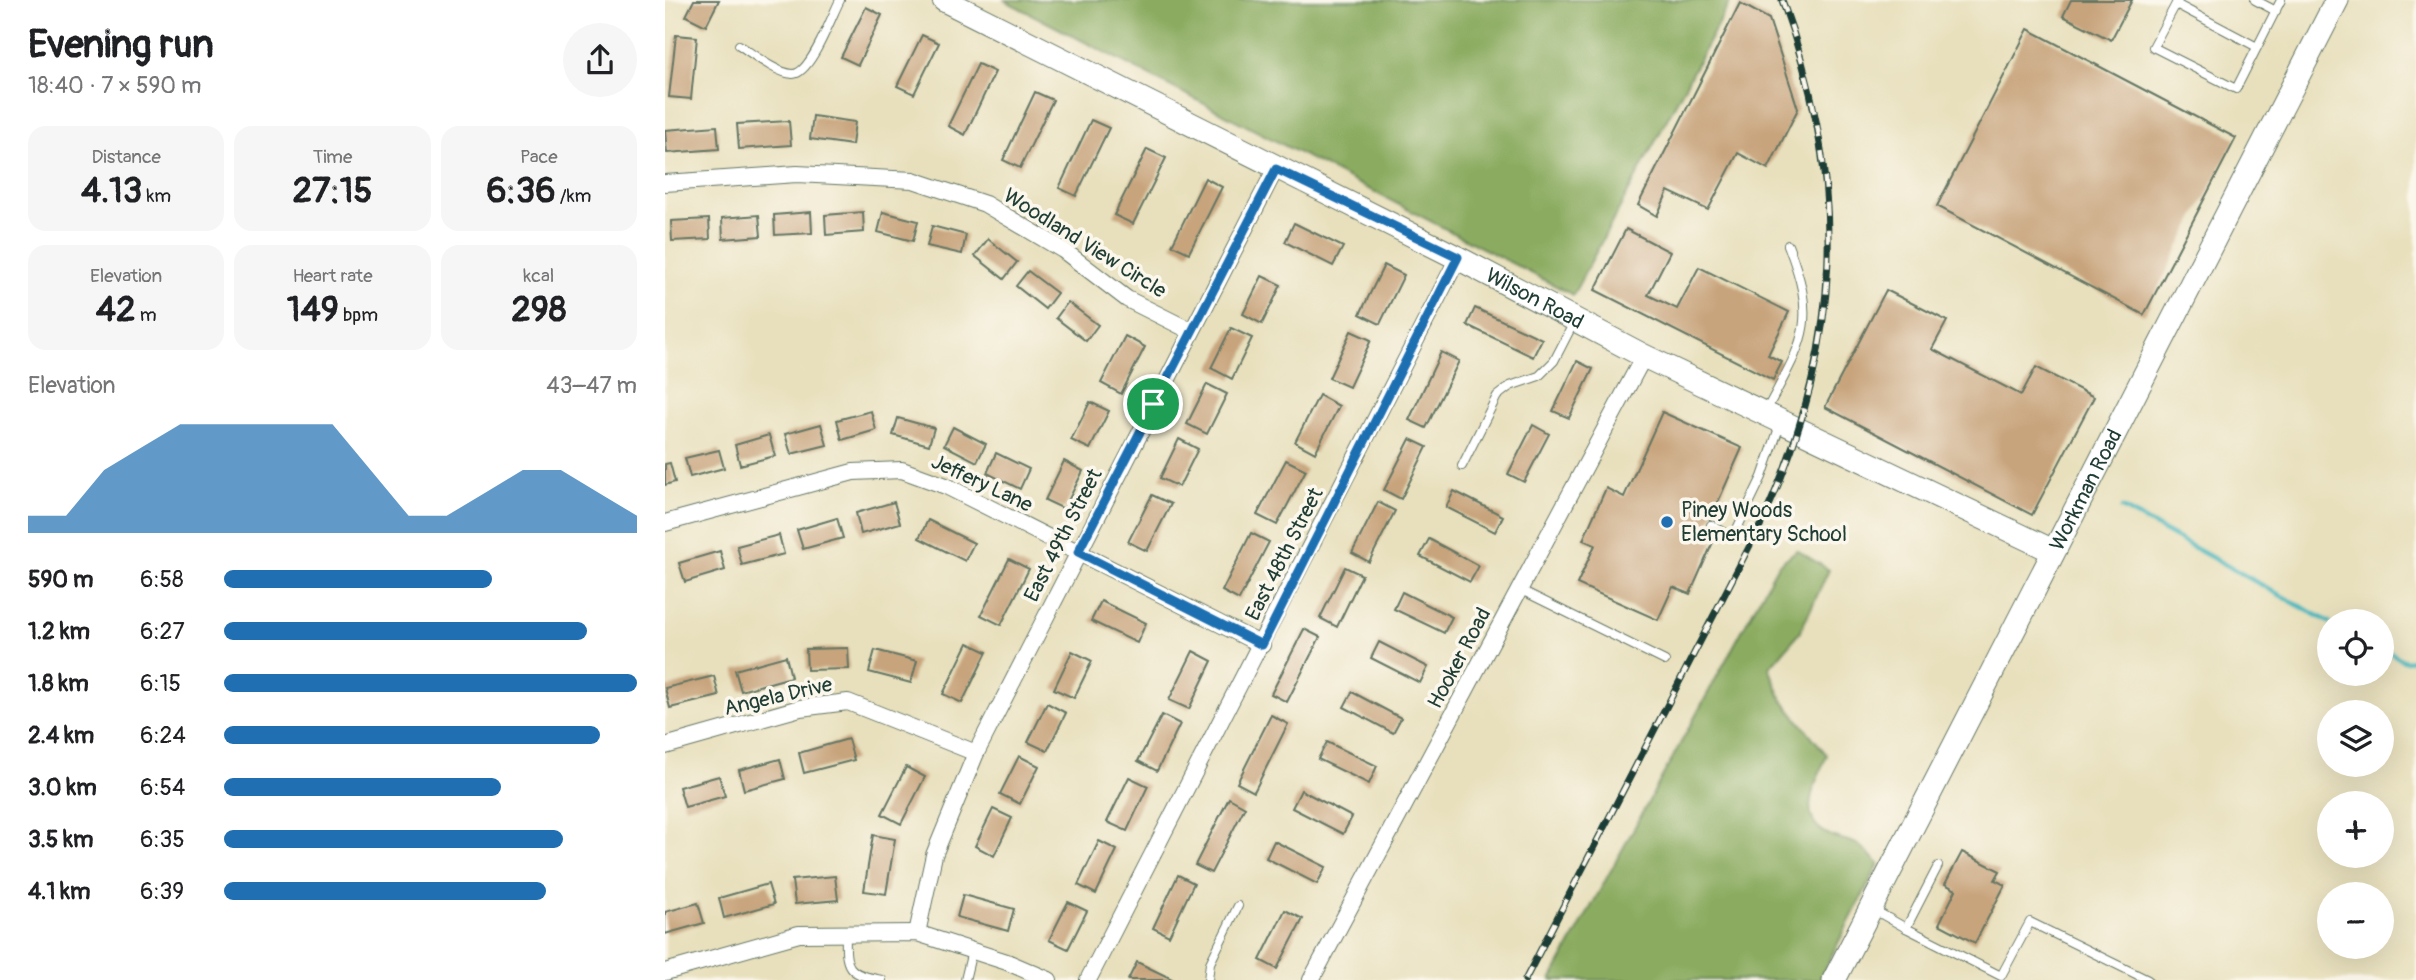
<!DOCTYPE html>
<html lang="en">
<head>
<meta charset="utf-8">
<style>
	:root { --surface:#fff; --page:#f6f6f6; --text:#202124; --muted:#757577; --accent:#1f6fb2 }
	body { margin:0; font-family:Pangolin,sans-serif; background:var(--page); color:var(--text); height:100vh; display:flex; flex-direction:column; font-size:26px; white-space:nowrap }
	* { box-sizing:border-box; margin:0 }
	p { font-size:23px; color:var(--muted) }
	.icon { flex:none; width:38px; height:38px; fill:none; stroke:currentColor; stroke-width:2; stroke-linecap:round; stroke-linejoin:round }
	.map { position:relative; flex:1; overflow:hidden }
	.panel { display:flex; flex-direction:column; background:var(--surface); width:665px }
	.panel>* { flex:none }
	.fabs { position:absolute; left:1652px; top:609px; display:grid; gap:14px }
	.fabs a { display:grid; place-items:center; width:77px; height:77px; border-radius:50%; background:var(--surface); box-shadow:0 7px 28px #0002; font-size:35px }
	.pin { position:absolute; display:grid; place-items:center; width:60px; height:60px; color:#fff; margin:-30px; border:4px solid #fff; border-radius:50%; box-shadow:0 2px 7px #0007 }
	.round { display:grid; place-items:center; flex:none; width:74px; height:74px; border-radius:37px; background:var(--page) }
	.overview { display:flex; align-items:center; justify-content:space-between; height:119px; padding:0 28px }
	h1 { font-size:38px; font-weight:700; line-height:52px }
	.stats { display:grid; grid-template-columns:repeat(3,1fr); gap:10px; height:119px; padding:7px 28px }
	.stats div { display:grid; align-content:center; border-radius:18px; background:var(--page); text-align:center }
	.stats b { font-size:35px; font-weight:700 }
	.stats small { font-size:19px; font-weight:400 }
	.stats p { font-size:19px }
	.chart { height:196px; padding:14px 28px }
	.chart p { display:flex; justify-content:space-between }
	.chart svg { width:100%; height:126px; margin-top:7px; fill:var(--accent); opacity:.7 }
	ul { padding:0 28px; list-style:none; font-size:23px }
	li { display:grid; grid-template-columns:112px 84px 1fr; align-items:center; height:52px }
	li i { height:18px; border-radius:9px; background:var(--accent) }
	main { display:flex; flex:1; min-height:0 }
	.map>svg:first-child { display:block }
	.forest { fill:#8bac61; stroke:#55744a; stroke-width:2 }
	.lines { fill:none; stroke-linecap:round; stroke-linejoin:round }
	.stream { stroke:#47b7be; stroke-width:4.5 }
	.building { fill:#c8a47d }
	.lane-casing { stroke:#657664; stroke-width:10 }
	.street-casing { stroke:#657664; stroke-width:18 }
	.secondary-casing { stroke:#657664; stroke-width:25 }
	.lane { stroke:#fff; stroke-width:8 }
	.street { stroke:#fff; stroke-width:16 }
	.secondary { stroke:#fff; stroke-width:23 }
	.rail-casing { stroke:#1f3d34; stroke-width:7 }
	.rail { stroke:#fbf7ec; stroke-width:4.5; stroke-dasharray:13; stroke-linecap:butt }
	.route-casing { stroke:#fff; stroke-width:14 }
	.route { stroke:#1f6fb2; stroke-width:9 }
	.poi-dot { fill:#1f6fb2; stroke:#fbf7ec; stroke-width:2.5 }
	.labels { text-anchor:middle; stroke-width:7; stroke-linejoin:round; paint-order:stroke }
	.street-label { font-size:21px; fill:#1f3d34; stroke:#fbf7ec }
	.poi-label { font-size:21px; fill:#1f3d34; stroke:#fbf7ec; text-anchor:start }
</style>
</head>
<body>
<main>
<section class="panel">
<div class="overview"><div><h1>Evening run</h1><p>18:40 · 7 × 590 m</p></div><a class="round"><svg class="icon" aria-label="share" viewBox="0 0 24 24"><path d="M12 15V3M7 8l5-5 5 5M5 13v7h14v-7"/></svg></a></div>
<div class="stats">
<div><p>Distance</p><b>4.13<small> km</small></b></div>
<div><p>Time</p><b>27:15</b></div>
<div><p>Pace</p><b>6:36<small> /km</small></b></div>
</div>
<div class="stats">
<div><p>Elevation</p><b>42<small> m</small></b></div>
<div><p>Heart rate</p><b>149<small> bpm</small></b></div>
<div><p>kcal</p><b>298</b></div>
</div>
<div class="chart"><p><span>Elevation</span>43–47 m</p>
<svg viewBox="0 0 160 44" preserveAspectRatio="none"><path d="M0 44V38L10 38L20 22L30 14L40 6L50 6L60 6L70 6L80 6L90 22L100 38L110 38L120 30L130 22L140 22L150 30L160 38V44z"/></svg>
</div>
<ul>
<li><b>590 m</b>6:58<i style="width:65%"></i></li>
<li><b>1.2 km</b>6:27<i style="width:88%"></i></li>
<li><b>1.8 km</b>6:15<i style="width:100%"></i></li>
<li><b>2.4 km</b>6:24<i style="width:91%"></i></li>
<li><b>3.0 km</b>6:54<i style="width:67%"></i></li>
<li><b>3.5 km</b>6:35<i style="width:82%"></i></li>
<li><b>4.1 km</b>6:39<i style="width:78%"></i></li>
</ul>
</section>
<div class="map">
<svg width="1751" height="980" viewBox="0 0 1751 980">
	<rect width="100%" height="100%" fill="#fbf7ec"/>
	<filter id="ink" filterUnits="userSpaceOnUse"><feTurbulence type="fractalNoise" baseFrequency=".0143" numOctaves="2"/><feDisplacementMap in="SourceGraphic" scale="14" xChannelSelector="R" yChannelSelector="G"/><feConvolveMatrix kernelMatrix="1 2 1 2 8 2 1 2 1" color-interpolation-filters="sRGB"/></filter>
	<filter id="wash" filterUnits="userSpaceOnUse"><feTurbulence type="fractalNoise" baseFrequency=".00686" numOctaves="4" result="noise"/><feDisplacementMap in="SourceGraphic" scale="28" xChannelSelector="R" yChannelSelector="G"/><feGaussianBlur stdDeviation="1.57" result="paint"/><feColorMatrix in="noise" values="0 0 0 0 0 0 0 0 0 0 0 0 0 0 0 0 0 1.4 0 .05"/><feComposite in="paint" operator="in"/></filter>
	<g filter="url(#wash)">
		<rect width="100%" height="100%" fill="#e8e0bd"/>
		<!-- forest -->
		<g class="forest">
			<path d="M339 0H1066L908 295Z"/>
			<path d="M1132 550 1164 570 1135 632 1104 668 1117 700 1162 755C1151 783 1128 821 1167 836 1175 840 1186 840 1193 845 1201 850 1207 858 1214 864L1154 980H886L1113 565Z"/>
		</g>
		<g class="lines">
			<!-- stream -->
			<g class="stream">
				<path d="M1457 508 1664 622"/>
				<path d="M1717 647 1739 661 1751 660"/>
			</g>
		</g>
		<g id="blocks">
			<!-- building -->
			<g class="building">
				<path d="M29 0H54L41 26 21 16Z"/>
				<path d="M1406 0H1467L1446 40 1398 16Z"/>
				<path d="M1075 3 1104 19 1133 109 1103 169 1073 153 1043 210 1003 191 992 216 973 205Z"/>
				<path d="M201 7 217 15 193 65 176 57Z"/>
				<path d="M1363 29 1571 138 1479 315 1272 206Z"/>
				<path d="M11 35 32 37 26 99 4 97Z"/>
				<path d="M257 35 274 43 249 94 232 86Z"/>
				<path d="M313 64 330 72 300 135 283 126Z"/>
				<path d="M370 92 388 100 355 168 338 160Z"/>
				<path d="M148 116 190 122 187 145 145 139Z"/>
				<path d="M426 120 444 128 411 196 394 188Z"/>
				<path d="M124 121 126 145 74 149 72 124Z"/>
				<path d="M52 126 54 149 2 153 0 130Z"/>
				<path d="M482 149 501 158 468 224 449 215Z"/>
				<path d="M540 178 557 187 524 253 507 245Z"/>
				<path d="M146 212 147 233 110 235 109 215Z"/>
				<path d="M198 212 199 232 161 235 160 215Z"/>
				<path d="M218 212 253 221 248 241 213 232Z"/>
				<path d="M94 215 96 236 58 239 57 218Z"/>
				<path d="M44 219 45 239 7 241 6 221Z"/>
				<path d="M629 223 678 247 668 266 620 242Z"/>
				<path d="M267 226 301 235 297 254 262 246Z"/>
				<path d="M961 229 1005 252 983 295 1012 309 1034 267 1124 312 1103 355 1117 362 1108 380 930 290Z"/>
				<path d="M323 239 352 262 339 279 310 256Z"/>
				<path d="M719 265 739 275 715 324 695 314Z"/>
				<path d="M363 271 392 293 380 309 351 286Z"/>
				<path d="M597 276 616 285 597 324 578 314Z"/>
				<path d="M1221 290 1282 321 1267 349 1356 395 1371 367 1429 397 1367 515 1160 407Z"/>
				<path d="M403 302 433 325 421 341 391 318Z"/>
				<path d="M810 308 877 339 868 357 802 325Z"/>
				<path d="M566 328 587 338 567 379 546 368Z"/>
				<path d="M686 331 706 340 684 387 664 378Z"/>
				<path d="M460 336 480 347 456 394 436 383Z"/>
				<path d="M776 352 794 361 761 428 744 420Z"/>
				<path d="M912 361 928 369 904 418 888 411Z"/>
				<path d="M542 384 562 394 542 434 522 424Z"/>
				<path d="M654 395 674 406 650 453 630 442Z"/>
				<path d="M425 402 444 411 425 449 406 440Z"/>
				<path d="M206 411 211 430 177 440 172 420Z"/>
				<path d="M997 412 1077 448 1037 538 1048 542 1025 594 1008 587 993 620 912 584 930 545 918 540 941 488 959 497Z"/>
				<path d="M233 418 269 428 264 445 228 435Z"/>
				<path d="M156 424 162 445 126 454 120 434Z"/>
				<path d="M868 425 884 434 859 482 843 474Z"/>
				<path d="M288 427 321 444 312 462 279 445Z"/>
				<path d="M104 435 110 456 75 465 70 445Z"/>
				<path d="M514 439 533 449 514 487 495 478Z"/>
				<path d="M745 439 762 447 736 499 719 490Z"/>
				<path d="M54 450 59 468 25 477 20 458Z"/>
				<path d="M331 453 364 469 355 489 322 473Z"/>
				<path d="M621 460 641 470 612 525 592 515Z"/>
				<path d="M399 461 418 471 399 509 380 500Z"/>
				<path d="M5 463 10 482 0 485V464Z"/>
				<path d="M789 491 838 516 830 532 781 507Z"/>
				<path d="M487 495 506 504 482 551 463 542Z"/>
				<path d="M229 502 235 523 196 534 191 513Z"/>
				<path d="M713 502 730 511 704 562 687 553Z"/>
				<path d="M172 518 178 538 138 549 132 530Z"/>
				<path d="M263 520 309 543 300 561 254 538Z"/>
				<path d="M586 533 604 542 574 600 557 591Z"/>
				<path d="M114 535 119 554 77 565 72 546Z"/>
				<path d="M764 539 814 566 805 582 755 556Z"/>
				<path d="M55 551 60 570 20 582 14 563Z"/>
				<path d="M344 559 364 569 336 625 316 615Z"/>
				<path d="M680 567 697 575 672 627 655 618Z"/>
				<path d="M737 592 787 617 779 633 729 609Z"/>
				<path d="M436 601 481 623 472 643 426 621Z"/>
				<path d="M639 629 655 637 622 702 606 694Z"/>
				<path d="M714 642 763 667 755 683 706 658Z"/>
				<path d="M303 643 322 652 297 703 278 694Z"/>
				<path d="M183 648 184 669 142 670 141 649Z"/>
				<path d="M210 650 252 661 246 683 204 672Z"/>
				<path d="M407 651 427 661 409 698 389 689Z"/>
				<path d="M528 651 547 661 524 709 504 700Z"/>
				<path d="M121 656 126 677 76 691 70 670Z"/>
				<path d="M49 676 54 696 5 708 0 688Z"/>
				<path d="M687 692 736 718 728 733 679 707Z"/>
				<path d="M382 703 401 713 382 751 363 742Z"/>
				<path d="M497 715 515 724 492 771 473 761Z"/>
				<path d="M606 715 623 724 589 792 572 783Z"/>
				<path d="M183 739 189 760 139 773 134 753Z"/>
				<path d="M662 742 712 766 704 784 653 759Z"/>
				<path d="M354 756 374 766 355 804 335 794Z"/>
				<path d="M115 759 120 779 79 790 74 770Z"/>
				<path d="M241 767 260 777 236 824 217 814Z"/>
				<path d="M54 776 60 796 20 807 14 787Z"/>
				<path d="M464 777 483 786 462 831 442 822Z"/>
				<path d="M636 790 687 817 678 834 627 808Z"/>
				<path d="M564 798 580 807 546 873 530 865Z"/>
				<path d="M328 809 347 818 329 856 310 846Z"/>
				<path d="M208 835 230 839 221 894 199 891Z"/>
				<path d="M434 841 452 850 431 894 413 885Z"/>
				<path d="M609 841 661 867 652 884 601 858Z"/>
				<path d="M1297 852 1335 871 1330 880 1340 885 1310 943 1274 924 1291 890 1280 884Z"/>
				<path d="M513 875 529 883 504 936 488 928Z"/>
				<path d="M170 876 173 900 130 904 127 880Z"/>
				<path d="M103 884 109 904 59 918 54 898Z"/>
				<path d="M298 895 349 909 343 931 292 917Z"/>
				<path d="M403 902 422 911 403 949 384 940Z"/>
				<path d="M33 903 39 923 0 934V912Z"/>
				<path d="M620 910 638 919 612 969 595 960Z"/>
				<path d="M472 962 509 980H463Z"/>
			</g>
		</g>
	</g>
	<g filter="url(#ink)">
		<use href="#blocks" fill-opacity="0" stroke="#657664" stroke-width="2"/>
		<g class="lines">
			<defs>
				<g id="lane">
					<path d="M1513 0 1488 47 1571 89 1616 0"/>
					<path d="M1590 0 1611 11"/>
					<path d="M1511 4 1592 47"/>
					<path d="M74 45C88 54 111 73 128 74 146 74 167 15 175 0"/>
					<path d="M1101 411C1138 341 1154 324 1123 245"/>
					<path d="M797 466 832 396 845 386 874 376 889 361 909 322"/>
					<path d="M1046 525 1068 537 1097 477 1116 422"/>
					<path d="M854 589 1000 661"/>
					<path d="M1209 910 1241 928 1273 866"/>
					<path d="M1241 928 1336 976 1365 922 1483 980"/>
					<path d="M181 934C180 968 182 974 217 980"/>
					<path d="M300 980 307 951"/>
					<path d="M543 980 545 963 573 906"/>
				</g>
				<g id="street">
					<path d="M0 183 132 174 248 180 320 204 398 250 462 299 526 331"/>
					<path d="M0 523 188 472 237 470 281 486 597 645"/>
					<path d="M0 746 135 708 183 702 311 753"/>
					<path d="M252 933 269 855 311 753 611 168"/>
					<path d="M0 972 134 934 252 933 342 962 384 980"/>
					<path d="M423 980 793 258"/>
					<path d="M646 980 979 356"/>
				</g>
				<g id="secondary">
					<path id="s1" d="M279 0 793 258 979 356 1388 551"/>
					<path id="s2" d="M1169 980 1672 0"/>
				</g>
			</defs>
			<!-- lane casing -->
			<use href="#lane" class="lane-casing"/>
			<!-- street casing -->
			<use href="#street" class="street-casing"/>
			<!-- secondary casing -->
			<use href="#secondary" class="secondary-casing"/>
			<!-- lane -->
			<use href="#lane" class="lane"/>
			<!-- street -->
			<use href="#street" class="street"/>
			<!-- secondary -->
			<use href="#secondary" class="secondary"/>
			<defs>
				<path id="rail" d="M860 980 1096 524C1179 347 1184 183 1117 0"/>
			</defs>
			<!-- rail casing -->
			<use href="#rail" class="rail-casing"/>
			<!-- rail -->
			<use href="#rail" class="rail"/>
		</g>
	</g>
	<g class="lines" filter="url(#ink)">
		<defs>
			<path id="route" d="M611 169 793 257 597 645 413 552Z"/>
		</defs>
		<!-- route casing -->
		<use href="#route" class="route-casing"/>
		<!-- route -->
		<use href="#route" class="route"/>
	</g>
	<!-- markers -->
	<circle class="poi-dot" cx="1002" cy="522" r="7"/>
	<g class="labels">
		<!-- street labels -->
		<g class="street-label">
			<text transform="translate(420 243) rotate(32)" y="7">Woodland View Circle</text>
			<text dy="7" stroke="none"><textPath href="#s1" startOffset="662">Wilson Road</textPath></text>
			<text transform="translate(317 483) rotate(25)" y="7">Jeffery Lane</text>
			<text dy="7" stroke="none"><textPath href="#s2" startOffset="551">Workman Road</textPath></text>
			<text transform="translate(398 535) rotate(-63)" y="7">East 49th Street</text>
			<text transform="translate(619 554) rotate(-63)" y="7">East 48th Street</text>
			<text transform="translate(794 658) rotate(-62)" y="7">Hooker Road</text>
			<text transform="translate(113 696) rotate(-13)" y="7">Angela Drive</text>
		</g>
		<!-- poi labels -->
		<g class="poi-label">
			<text x="1016" y="517">Piney Woods<tspan x="1016" dy="24">Elementary School</tspan></text>
		</g>
	</g>
</svg>
<div class="fabs">
<a><svg class="icon" aria-label="locate" viewBox="0 0 24 24"><circle cx="12" cy="12" r="6"/><path d="M12 2v4M12 18v4M2 12h4M18 12h4"/></svg></a>
<a><svg class="icon" aria-label="layers" viewBox="0 0 24 24"><path d="M12 4l9 5-9 5-9-5zM3 14l9 5 9-5"/></svg></a>
<a>+</a>
<a>−</a>
</div>
<div class="pin" style="left:488px;top:404px;background:#1e9e55"><svg class="icon" aria-label="arrive" viewBox="0 0 24 24"><path d="M6 21V4h12l-3 4 3 4H6"/></svg></div>
</div>
</main>
</body>
</html>
